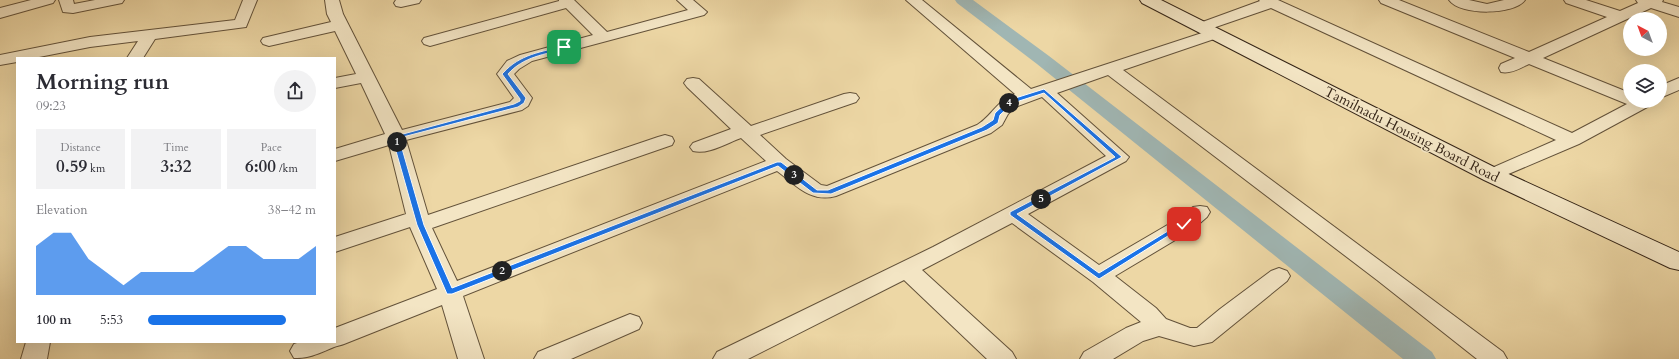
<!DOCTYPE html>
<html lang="en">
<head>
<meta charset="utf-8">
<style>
	:root { --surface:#fff; --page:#f2f2f3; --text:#2b2b33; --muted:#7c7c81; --accent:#1a73e8 }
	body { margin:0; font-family:Cardo,serif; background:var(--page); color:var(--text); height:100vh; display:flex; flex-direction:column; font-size:15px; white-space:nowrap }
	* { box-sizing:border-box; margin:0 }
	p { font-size:13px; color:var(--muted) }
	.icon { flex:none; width:22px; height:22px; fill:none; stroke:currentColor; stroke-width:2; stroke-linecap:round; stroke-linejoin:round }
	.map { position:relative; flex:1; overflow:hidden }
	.drawer { position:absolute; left:16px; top:57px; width:320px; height:286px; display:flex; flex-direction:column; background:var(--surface); border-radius:0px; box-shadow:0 4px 16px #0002 }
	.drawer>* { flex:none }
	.needle { width:26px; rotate:319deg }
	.tools { position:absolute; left:1623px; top:12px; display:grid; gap:8px }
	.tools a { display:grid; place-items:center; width:44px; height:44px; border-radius:50%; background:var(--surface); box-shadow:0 4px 16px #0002; font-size:20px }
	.pin { position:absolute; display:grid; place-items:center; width:34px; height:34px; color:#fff; margin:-17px; border-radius:8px; box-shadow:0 2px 6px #0006 }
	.km { position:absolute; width:20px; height:20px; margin:-10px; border-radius:50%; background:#222; color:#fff; font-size:11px; line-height:20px; text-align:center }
	.round { display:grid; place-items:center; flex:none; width:42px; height:42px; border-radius:21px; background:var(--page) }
	.head { display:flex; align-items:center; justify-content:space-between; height:68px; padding:0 20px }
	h1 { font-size:22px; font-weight:700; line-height:30px }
	.stats { display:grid; grid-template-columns:repeat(3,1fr); gap:6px; height:68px; padding:4px 20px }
	.stats div { display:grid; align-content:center; border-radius:0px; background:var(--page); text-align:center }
	.stats b { font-size:17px; font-weight:700 }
	.stats small { font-size:11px; font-weight:400 }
	.stats p { font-size:11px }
	.chart { height:112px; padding:8px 20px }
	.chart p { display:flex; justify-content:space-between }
	.chart svg { width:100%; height:72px; margin-top:4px; fill:var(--accent); opacity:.7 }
	ul { padding:0 20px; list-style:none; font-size:13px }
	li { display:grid; grid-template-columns:64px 48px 1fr; align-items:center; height:30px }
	li i { height:10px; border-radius:5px; background:var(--accent) }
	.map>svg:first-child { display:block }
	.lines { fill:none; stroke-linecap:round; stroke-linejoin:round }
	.canal { fill:#a0b6b3; fill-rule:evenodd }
	.street-casing { stroke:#63523a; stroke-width:2 }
	.secondary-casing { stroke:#352517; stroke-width:2 }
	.street { fill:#f3e5c4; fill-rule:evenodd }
	.secondary { fill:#f3e5c4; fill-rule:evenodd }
	.route { fill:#1a73e8; stroke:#fff }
	.labels { text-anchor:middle; stroke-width:3; stroke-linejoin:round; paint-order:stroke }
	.street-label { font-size:14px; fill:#352517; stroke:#f3e5c4 }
</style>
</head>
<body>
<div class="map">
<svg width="1679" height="359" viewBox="0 0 1679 359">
	<rect width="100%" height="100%" fill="#edd7a5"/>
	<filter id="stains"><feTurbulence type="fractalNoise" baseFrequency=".005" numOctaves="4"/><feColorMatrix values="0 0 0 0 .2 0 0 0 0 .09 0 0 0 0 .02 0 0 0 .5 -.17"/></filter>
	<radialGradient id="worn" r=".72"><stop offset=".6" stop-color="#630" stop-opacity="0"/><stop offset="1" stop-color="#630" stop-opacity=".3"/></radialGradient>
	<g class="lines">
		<!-- canal -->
		<path class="canal" d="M955 0H973L1049 56 1432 352 1436 359H1403L1037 64 957 3Z"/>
		<defs>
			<g id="street">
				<path d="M31 0H55L53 3 0 18V8Z"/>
				<path d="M59 0H73L74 4 95 0H124L122 3 73 13 63 12Z"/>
				<path d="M243 0H257L246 27 155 39 143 58H127L138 41 90 47 34 58H17V62L0 65V55L90 37 235 20Z"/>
				<path d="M325 0H339L343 14 402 130 510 102 514 98 497 74 507 61 520 55 593 35 566 8 430 46 424 44 422 41 424 38 559 1V0H574L607 32 688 10 677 0H693L707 12 704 15 532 61 519 69 514 74 532 98 528 106 522 110 406 140 428 215 658 137 665 135 672 137 674 141 672 145 432 228 457 281 766 161 741 138C727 143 708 155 693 151L690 147 693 143 731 129 687 87 684 83 687 79 693 78 699 79 751 126 844 94 850 93 856 94 859 98 856 102 760 135 786 159 821 185 827 186 977 125C993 115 995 102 1015 94L906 0H922L1031 89 1208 31 1214 29 1220 31 1222 34 1220 37 1123 70 1503 352 1507 359H1477L1377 280 1108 75 1057 93 1129 157 1126 161 1028 214 1099 265 1176 220 1193 207 1200 206 1207 207 1210 212 1207 217 1192 230 1115 276 1156 308 1166 319 1190 328H1197L1220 309 1271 271 1279 268 1287 271 1290 276 1287 281 1212 342 1194 346 1159 336 1143 341 1113 359H1080L1084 352 1126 328 1141 322 1093 282 1012 223 922 270 1012 352 1016 359H987L904 280 748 359H713L717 352 933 247 1106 156 1042 97 1015 107 1008 114 1002 125 991 133 836 196C810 203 796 185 777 171L463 296 484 359H458L442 305 344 344C341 345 337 346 334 347 322 352 309 359 294 358L290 351 294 344 300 342H335V328L437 289 410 227 335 252V237L406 214 389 145 335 161V149L385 134 361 83 335 88V78L356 74 335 31 269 46 263 44 261 41 263 38 331 22 327 14Z"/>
				<path d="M396 0H421L419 3 401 7 396 6 394 3Z"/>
				<path d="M1259 0H1278L1572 133 1627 104 1529 64C1520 68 1511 74 1501 72L1499 68 1501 64 1515 58 1381 3 1379 0H1399L1529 52 1607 17 1566 3 1564 0H1586L1620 11 1638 3 1636 0H1663L1662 2 1679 7V17L1651 8 1543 58 1630 93V101H1654L1651 105 1579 144 1492 181 1485 179 1482 175 1485 171 1556 140 1271 8 1207 30 1202 32 1197 30 1194 27 1197 24 1260 1Z"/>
				<path d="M1449 0H1469L1487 4 1504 0H1525C1515 15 1460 16 1449 0Z"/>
				<path d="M1679 78V90L1660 98V86Z"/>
				<path d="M630 314 639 317 642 323 639 329 571 359H534L538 352Z"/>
				<path d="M26 342H50L47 359H21Z"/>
			</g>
			<path id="secondary" d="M1140 0H1161L1500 170 1679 252V270L1670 268 1484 180 1142 3Z"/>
		</defs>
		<!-- street casing -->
		<use href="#street" class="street-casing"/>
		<!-- secondary casing -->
		<use href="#secondary" class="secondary-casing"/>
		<!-- street -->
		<use href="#street" class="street"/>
		<!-- secondary -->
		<use href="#secondary" class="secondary"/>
	</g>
	<!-- route -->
	<path class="route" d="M564 46 567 47 566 49C545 54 523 57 508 74L526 98 524 103 518 107 399 138 424 225 452 288 777 162H781L817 190H828L982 127 993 120 995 113 1009 100 1044 89 1122 157 1017 214 1099 273 1181 223H1186L1187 224 1099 279 1010 215V212L1115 157 1044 93 1013 103 1000 115 998 123 987 130 831 194 813 193 778 166 452 294H447L417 225 392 137 514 104 520 101V99L502 74 503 73C520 54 541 52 564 46Z"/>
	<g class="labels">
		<!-- street labels -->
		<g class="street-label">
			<text transform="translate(1412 134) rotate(27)" y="5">Tamilnadu Housing Board Road</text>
		</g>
	</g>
	<rect width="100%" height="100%" filter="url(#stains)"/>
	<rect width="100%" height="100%" fill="url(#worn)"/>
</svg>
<div class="tools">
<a><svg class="needle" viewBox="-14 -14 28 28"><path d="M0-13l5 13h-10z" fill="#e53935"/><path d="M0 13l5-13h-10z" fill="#7c7c81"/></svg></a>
<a><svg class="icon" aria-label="layers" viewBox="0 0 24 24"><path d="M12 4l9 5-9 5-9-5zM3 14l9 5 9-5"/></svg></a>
</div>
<div class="pin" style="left:564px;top:47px;background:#1e9e55"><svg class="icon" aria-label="arrive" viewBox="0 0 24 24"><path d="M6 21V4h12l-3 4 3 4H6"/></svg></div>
<div class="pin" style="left:1184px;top:224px;background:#d93025"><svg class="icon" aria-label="check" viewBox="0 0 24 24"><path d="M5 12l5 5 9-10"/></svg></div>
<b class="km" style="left:397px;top:142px">1</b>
<b class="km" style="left:502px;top:271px">2</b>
<b class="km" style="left:794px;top:175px">3</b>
<b class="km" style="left:1009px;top:103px">4</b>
<b class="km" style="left:1041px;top:199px">5</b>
<section class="drawer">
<div class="head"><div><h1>Morning run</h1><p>09:23</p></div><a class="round"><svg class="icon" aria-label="share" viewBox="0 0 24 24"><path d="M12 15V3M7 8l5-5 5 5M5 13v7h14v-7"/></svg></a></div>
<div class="stats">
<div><p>Distance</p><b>0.59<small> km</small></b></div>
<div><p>Time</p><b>3:32</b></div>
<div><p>Pace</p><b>6:00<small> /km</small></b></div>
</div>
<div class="chart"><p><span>Elevation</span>38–42 m</p>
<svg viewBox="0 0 160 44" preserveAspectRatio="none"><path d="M0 44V14L10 6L20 6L30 22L40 30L50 38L60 30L70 30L80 30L90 30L100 22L110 14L120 14L130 22L140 22L150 22L160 14V44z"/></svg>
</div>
<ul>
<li><b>100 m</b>5:53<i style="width:82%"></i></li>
</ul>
</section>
</div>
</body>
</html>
